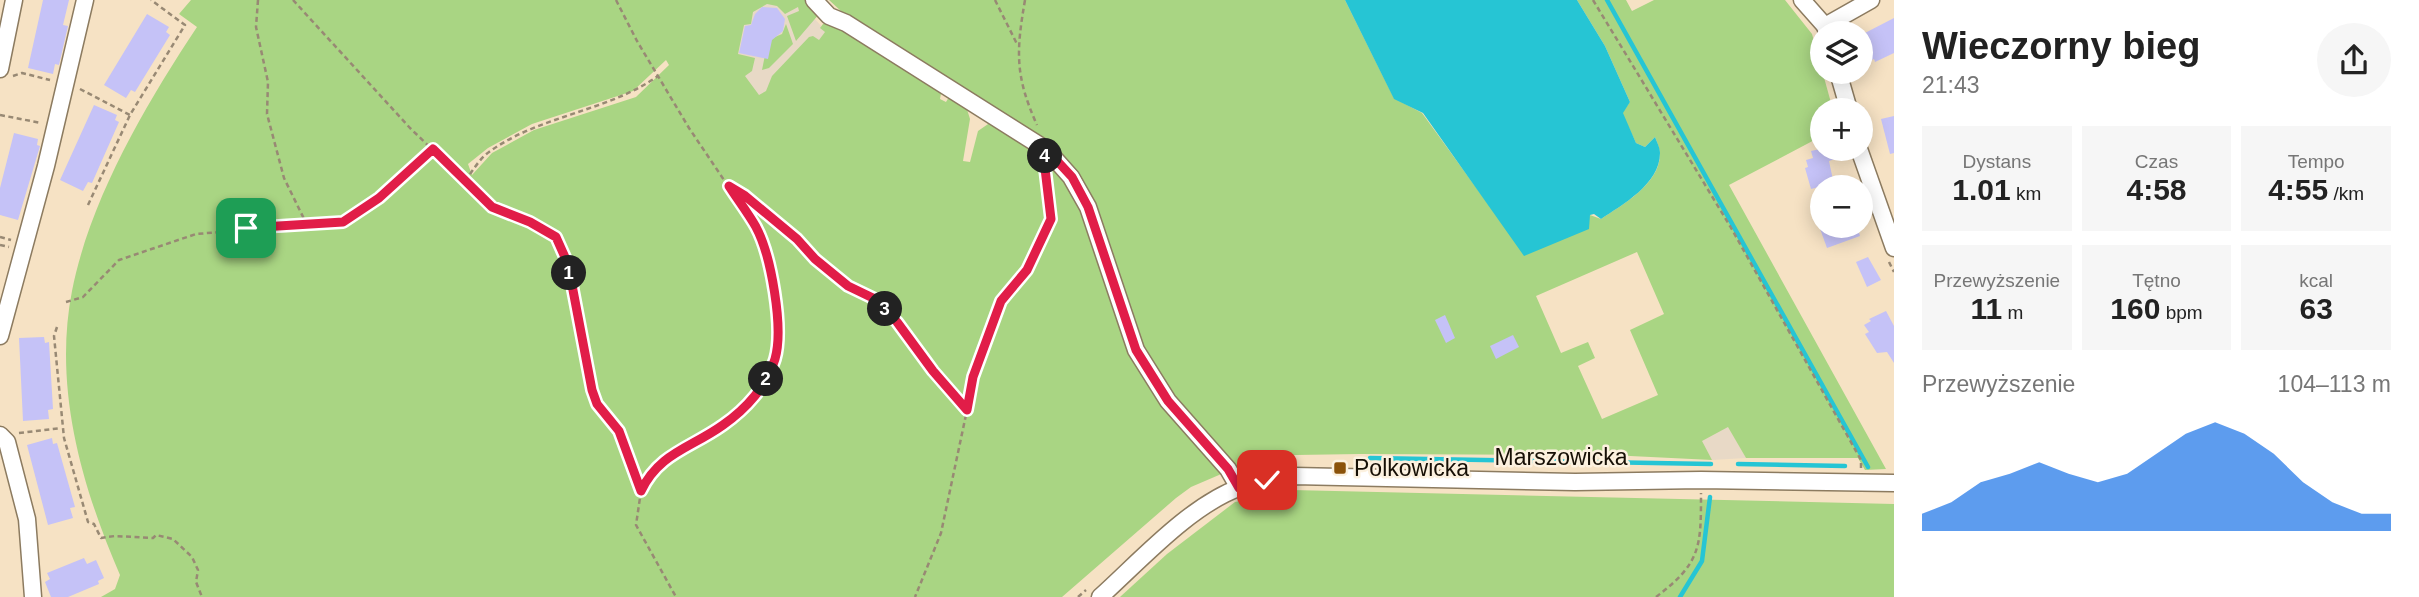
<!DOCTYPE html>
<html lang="pl">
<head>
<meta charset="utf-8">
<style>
	:root { --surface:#fff; --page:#f6f6f6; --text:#222; --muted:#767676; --accent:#1a73e8 }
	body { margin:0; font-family:Arial,sans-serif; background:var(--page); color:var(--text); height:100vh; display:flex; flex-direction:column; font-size:26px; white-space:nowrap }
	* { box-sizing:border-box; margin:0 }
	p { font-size:23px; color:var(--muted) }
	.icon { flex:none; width:38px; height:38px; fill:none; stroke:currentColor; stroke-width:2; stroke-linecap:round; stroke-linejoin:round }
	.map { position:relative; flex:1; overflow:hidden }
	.details { display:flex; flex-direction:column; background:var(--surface); width:525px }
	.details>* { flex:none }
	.buttons { position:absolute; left:1810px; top:21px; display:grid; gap:14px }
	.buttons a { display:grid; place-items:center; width:63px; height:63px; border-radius:50%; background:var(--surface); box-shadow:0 4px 18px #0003; font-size:35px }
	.pin { position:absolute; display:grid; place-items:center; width:60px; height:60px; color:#fff; margin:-30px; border-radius:14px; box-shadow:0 4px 10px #0006 }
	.km { position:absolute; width:35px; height:35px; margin:-18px; border-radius:50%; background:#222; color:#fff; font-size:19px; line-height:35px; text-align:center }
	.round { display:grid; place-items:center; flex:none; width:74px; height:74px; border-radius:37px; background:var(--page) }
	.summary { display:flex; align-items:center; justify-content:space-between; height:119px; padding:0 28px }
	h1 { font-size:38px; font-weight:800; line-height:52px }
	.stats { display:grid; grid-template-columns:repeat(3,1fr); gap:10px; height:119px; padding:7px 28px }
	.stats div { display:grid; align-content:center; border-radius:0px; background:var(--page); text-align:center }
	.stats b { font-size:30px; font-weight:800 }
	.stats small { font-size:19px; font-weight:400 }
	.stats p { font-size:19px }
	.chart { height:196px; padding:14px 28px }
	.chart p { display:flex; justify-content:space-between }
	.chart svg { width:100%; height:126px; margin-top:7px; fill:var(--accent); opacity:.7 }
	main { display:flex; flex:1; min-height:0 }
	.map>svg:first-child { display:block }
	.industrial { fill:#e8d9c6 }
	.green { fill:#a9d583; fill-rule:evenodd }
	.water { fill:#26c5d4 }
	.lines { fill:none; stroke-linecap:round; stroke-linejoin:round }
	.stream { stroke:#26c5d4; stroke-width:4.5 }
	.building { fill:#c5c2f7 }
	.minor-casing { stroke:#8c7b60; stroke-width:19 }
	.path { stroke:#988974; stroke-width:2.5; stroke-dasharray:5 3.5; stroke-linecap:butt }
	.minor { stroke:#fff; stroke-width:16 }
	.route-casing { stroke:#fff; stroke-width:14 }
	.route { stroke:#e11d48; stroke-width:9 }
	.poi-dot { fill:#8b520a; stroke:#fcf1df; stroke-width:2.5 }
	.labels { text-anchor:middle; stroke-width:5; stroke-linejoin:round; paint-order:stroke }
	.street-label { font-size:23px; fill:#160f05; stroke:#fcf1df }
	.poi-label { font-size:23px; fill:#160f05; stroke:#fcf1df; text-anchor:start }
</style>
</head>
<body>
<main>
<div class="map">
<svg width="1894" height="597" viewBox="0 0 1894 597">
	<rect width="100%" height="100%" fill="#f6e2c4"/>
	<!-- industrial -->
	<g class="industrial">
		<path d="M683 0H802L803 6 833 39 772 126Z"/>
		<path d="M1728 426 1746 458 1712 460 1701 441Z"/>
	</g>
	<!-- green -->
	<g class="green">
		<path d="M191 0H808L820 13 796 41 787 16 799 11 798 7 785 14 777 6 767 4 753 12 751 24 744 25 738 54 755 58 752 71 745 76 759 95 766 91 772 76 809 37 813 36 819 40 825 32 820 28 823 24H837L942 88 940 99 946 102 949 97 966 106 970 119 963 161 970 162 978 131 991 122 856 25 829 0H1345L1394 98 1422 113 1525 255 1588 219 1590 215 1601 219C1622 205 1660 184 1660 154 1660 149 1657 142 1655 137L1645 147 1636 143 1622 113 1630 102 1605 46 1577 0H1626L1632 11 1654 0H1785L1812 34 1833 110H1822V136L1729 185 1886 469 1865 470 1858 458H1746L1728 427 1702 441 1712 460 1610 455 1360 454 1295 455 1240 466 1191 487 1176 498 1062 597H101L115 589 120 575C82 487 53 388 72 291 90 199 146 104 197 27L179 14ZM666 60 669 65 636 97 534 130 492 153 472 175 468 164 488 148 532 124 633 91ZM1637 252 1664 314 1630 330 1658 395 1602 419 1578 366 1595 358 1588 342 1561 353 1536 296Z"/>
		<path d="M786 24 793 44 769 68 762 70 768 40 782 34Z"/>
		<path d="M1292 490 1894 504V597H1120L1167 554 1235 502Z"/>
	</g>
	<!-- water -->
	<path class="water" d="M1345 0H1577L1605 46 1630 102 1623 113 1636 143 1645 147 1655 137C1657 142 1660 148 1660 153 1660 184 1622 205 1601 219L1594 214 1590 215 1589 229 1524 256 1423 113 1394 99Z"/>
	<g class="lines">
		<!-- stream -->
		<g class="stream">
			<path d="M1607 0 1868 467"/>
			<path d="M1370 458 1711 464"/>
			<path d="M1738 464 1845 466"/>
			<path d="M1680 597 1702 561 1710 497"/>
		</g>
	</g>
	<!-- building -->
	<g class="building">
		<path d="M43 0H69L63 25 68 26 59 65 55 64 53 74 28 68Z"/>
		<path d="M762 7 777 8 785 19 783 31 772 40 768 59 739 53 745 26 751 25 755 14Z"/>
		<path d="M147 14 169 27 166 32 170 35 135 92 131 90 126 98 104 85Z"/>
		<path d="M1894 18V53L1875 62 1874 59 1868 62 1861 48 1864 46 1862 42 1866 40 1863 34Z"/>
		<path d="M94 105 117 115 115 120 119 122 92 183 88 182 83 191 60 180Z"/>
		<path d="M1894 116V153L1890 154 1881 119Z"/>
		<path d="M14 133 38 139 37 145 40 146 18 220 0 215V188Z"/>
		<path d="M1820 149H1832L1835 159 1829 161 1833 180 1826 181 1827 185 1811 189 1805 168 1808 167 1806 160 1813 158 1811 151Z"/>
		<path d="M1819 226H1857L1860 236 1827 248Z"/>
		<path d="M1868 257 1881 280 1867 287 1856 262Z"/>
		<path d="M1886 311 1894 326V363L1887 352 1877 353 1865 334 1869 332 1864 325 1871 321 1869 319Z"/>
		<path d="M1445 315 1455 338 1446 343 1435 320Z"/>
		<path d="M1513 335 1519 347 1496 359 1490 346Z"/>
		<path d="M44 337 45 343 49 342 53 409 48 410 49 419 23 421 19 338Z"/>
		<path d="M52 438 53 444 57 443 75 507 70 508 73 518 48 525 27 445Z"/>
		<path d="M84 558 87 564 96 560 104 578 98 581 99 584 68 597H51L45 582 50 579 47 573Z"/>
	</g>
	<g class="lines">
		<defs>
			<g id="minor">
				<path d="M814 0 829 16 846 23 1047 150 1071 177 1088 207 1136 350 1168 401 1228 469 1239 488"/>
				<path d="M1802 0 1825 26 1827 33"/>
				<path d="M1825 26 1871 0"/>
				<path d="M0 69 14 0"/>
				<path d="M1838 72 1849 110"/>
				<path d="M1859 149 1894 248"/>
				<path d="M0 336 46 166 85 0"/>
				<path d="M0 435 7 442 27 519 33 597"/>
				<path d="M1100 597C1140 561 1190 505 1241 487 1258 481 1276 479 1294 476L1575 482 1701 480 1894 483"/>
			</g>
		</defs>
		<!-- minor casing -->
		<use href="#minor" class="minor-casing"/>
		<!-- path -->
		<g class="path">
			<path d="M258 0 256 27 268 82 267 114 284 178 307 225"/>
			<path d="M293 0 410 128 492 207 530 222 556 237 568 264 592 390 597 404 619 431 641 491"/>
			<path d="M616 0 637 41 689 128 757 229 772 274 777 325 776 357 757 394 722 426 659 463 648 476 641 491 636 525 676 597"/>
			<path d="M995 0 1017 44"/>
			<path d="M1025 0C1016 52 1015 76 1037 125"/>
			<path d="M1593 0 1730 226 1861 460V470"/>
			<path d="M13 76 22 73 50 80"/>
			<path d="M80 89 130 115"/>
			<path d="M0 115 41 123"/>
			<path d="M1860 121 1864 134"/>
			<path d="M465 181C472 172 479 159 489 152 540 115 607 112 658 76"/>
			<path d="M732 188 797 238 815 259 848 286 875 299 897 322 933 371 967 410 941 533 915 597"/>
			<path d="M88 205 130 115 185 25 151 0"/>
			<path d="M0 237 11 240"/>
			<path d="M0 245 9 247"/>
			<path d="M1889 262 1894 272"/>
			<path d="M66 302 83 297 119 260 196 234 343 222 379 198 432 149"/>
			<path d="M57 327 54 336 64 438 88 522 94 524 101 538 115 536 153 538 156 535 173 539 192 557 198 570 196 582 202 597"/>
			<path d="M967 410 973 377 1001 301 1027 270 1051 219 1045 171"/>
			<path d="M19 433 61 428"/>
			<path d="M1078 597 1086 590"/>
			<path d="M1656 597C1701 563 1701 547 1701 493"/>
		</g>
		<!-- minor -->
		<use href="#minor" class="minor"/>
	</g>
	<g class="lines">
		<defs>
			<path id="route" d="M246 228 343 222 379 198 433 149 492 207 530 222 556 237 568 264 592 390 597 404 619 431 641 491C659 453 691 448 723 425 746 409 767 386 775 359 784 328 771 255 756 227 748 213 738 200 729 186L744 195 797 239 815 259 848 286 875 299 897 322 933 371 967 410 973 377 1001 301 1027 270 1051 219 1044 160 1047 150 1072 177 1088 207 1136 350 1168 401 1228 469 1239 488 1267 480"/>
		</defs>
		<!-- route casing -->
		<use href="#route" class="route-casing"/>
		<!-- route -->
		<use href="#route" class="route"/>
	</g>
	<!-- markers -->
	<rect class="poi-dot" x="1333" y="461" width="14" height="14" rx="3.5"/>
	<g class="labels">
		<!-- street labels -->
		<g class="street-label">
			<text x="1561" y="465">Marszowicka</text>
		</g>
		<!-- poi labels -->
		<g class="poi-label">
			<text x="1354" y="476">Polkowicka</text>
		</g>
	</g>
</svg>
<div class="buttons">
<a><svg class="icon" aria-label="layers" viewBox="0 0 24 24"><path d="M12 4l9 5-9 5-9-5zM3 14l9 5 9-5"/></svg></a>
<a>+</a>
<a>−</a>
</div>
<div class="pin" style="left:246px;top:228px;background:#1e9e55"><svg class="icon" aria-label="arrive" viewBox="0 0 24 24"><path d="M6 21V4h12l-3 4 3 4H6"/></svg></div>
<div class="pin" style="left:1267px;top:480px;background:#d93025"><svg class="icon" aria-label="check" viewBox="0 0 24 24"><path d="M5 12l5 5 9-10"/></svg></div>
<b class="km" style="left:569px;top:273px">1</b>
<b class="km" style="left:766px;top:379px">2</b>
<b class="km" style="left:885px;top:309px">3</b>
<b class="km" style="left:1045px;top:156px">4</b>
</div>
<section class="details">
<div class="summary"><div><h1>Wieczorny bieg</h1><p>21:43</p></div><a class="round"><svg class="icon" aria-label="share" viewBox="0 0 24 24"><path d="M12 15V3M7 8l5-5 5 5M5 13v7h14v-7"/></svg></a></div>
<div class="stats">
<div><p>Dystans</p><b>1.01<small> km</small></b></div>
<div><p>Czas</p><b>4:58</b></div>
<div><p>Tempo</p><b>4:55<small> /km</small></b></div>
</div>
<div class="stats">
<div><p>Przewyższenie</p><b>11<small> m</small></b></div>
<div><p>Tętno</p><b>160<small> bpm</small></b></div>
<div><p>kcal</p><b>63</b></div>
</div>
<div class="chart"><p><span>Przewyższenie</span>104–113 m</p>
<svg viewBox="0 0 160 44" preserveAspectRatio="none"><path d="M0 44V38L10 34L20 27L30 24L40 20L50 24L60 27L70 24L80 17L90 10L100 6L110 10L120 17L130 27L140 34L150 38L160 38V44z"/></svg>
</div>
</section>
</main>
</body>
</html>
